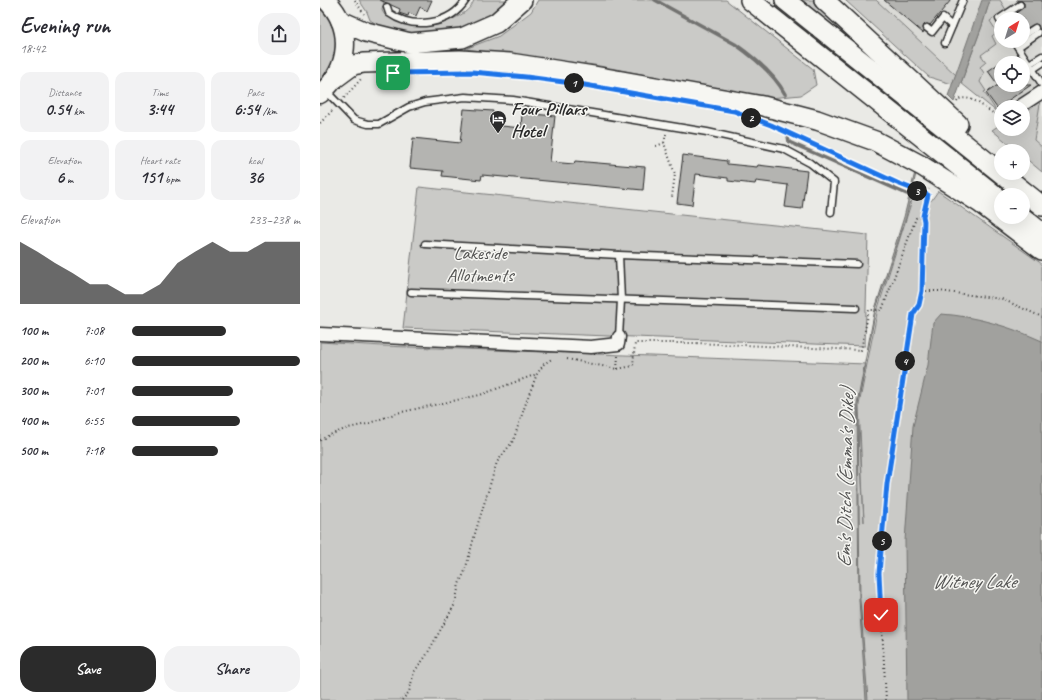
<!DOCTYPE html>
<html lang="en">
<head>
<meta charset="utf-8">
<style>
	:root { --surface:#fff; --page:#f2f2f3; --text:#2b2b33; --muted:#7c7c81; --accent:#2b2b2b }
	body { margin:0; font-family:Caveat,sans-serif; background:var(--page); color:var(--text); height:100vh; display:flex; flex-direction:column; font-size:15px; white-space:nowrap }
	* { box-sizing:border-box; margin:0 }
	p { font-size:13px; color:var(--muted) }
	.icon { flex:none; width:22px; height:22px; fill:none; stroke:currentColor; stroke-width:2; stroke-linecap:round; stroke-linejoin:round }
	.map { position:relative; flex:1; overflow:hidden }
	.drawer { display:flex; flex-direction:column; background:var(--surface); width:320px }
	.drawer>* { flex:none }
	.needle { width:26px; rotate:38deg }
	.tools { position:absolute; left:674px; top:12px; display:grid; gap:8px }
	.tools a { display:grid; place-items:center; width:36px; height:36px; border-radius:50%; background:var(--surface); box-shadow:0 4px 16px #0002; font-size:20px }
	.pin { position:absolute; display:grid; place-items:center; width:34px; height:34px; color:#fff; margin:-17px; border-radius:8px; box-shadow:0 2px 6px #0006 }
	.km { position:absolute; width:20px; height:20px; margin:-10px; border-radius:50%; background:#222; color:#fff; font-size:11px; line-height:20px; text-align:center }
	.round { display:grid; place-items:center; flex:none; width:42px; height:42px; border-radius:16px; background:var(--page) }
	.overview { display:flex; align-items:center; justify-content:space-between; height:68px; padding:0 20px }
	h1 { font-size:22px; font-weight:700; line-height:30px }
	.stats { display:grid; grid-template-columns:repeat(3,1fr); gap:6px; height:68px; padding:4px 20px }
	.stats div { display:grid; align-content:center; border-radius:10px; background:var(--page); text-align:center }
	.stats b { font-size:17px; font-weight:700 }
	.stats small { font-size:11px; font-weight:400 }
	.stats p { font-size:11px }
	.chart { height:112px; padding:8px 20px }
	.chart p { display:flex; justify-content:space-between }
	.chart svg { width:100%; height:72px; margin-top:4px; fill:var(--accent); opacity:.7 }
	.cta { display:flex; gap:8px; margin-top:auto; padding:8px 20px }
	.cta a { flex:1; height:46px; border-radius:16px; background:var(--accent); color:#fff; font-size:16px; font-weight:700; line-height:46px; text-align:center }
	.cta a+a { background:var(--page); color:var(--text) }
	ul { padding:0 20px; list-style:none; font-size:13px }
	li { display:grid; grid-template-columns:64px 48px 1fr; align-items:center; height:30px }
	li i { height:10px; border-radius:5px; background:var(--accent) }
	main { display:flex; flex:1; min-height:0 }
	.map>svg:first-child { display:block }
	.built { fill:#dadad6; fill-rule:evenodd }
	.green { fill:#cacac7; stroke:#7a7a79 }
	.water { fill:#a1a19e; stroke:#727270 }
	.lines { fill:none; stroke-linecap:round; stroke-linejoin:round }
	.stream { stroke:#727270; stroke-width:3.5 }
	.building { fill:#b4b4b1; stroke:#2b2b2b }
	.service-casing { stroke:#2b2b2b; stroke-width:9 }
	.minor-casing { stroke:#2b2b2b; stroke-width:15 }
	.primary-casing { stroke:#2b2b2b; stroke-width:21 }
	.trunk-casing { stroke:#2b2b2b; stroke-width:22 }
	.path { stroke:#2b2b2b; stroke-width:2; stroke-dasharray:1 3; stroke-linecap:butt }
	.service { stroke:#f6f6f2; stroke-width:6 }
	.minor { stroke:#f6f6f2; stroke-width:12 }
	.primary { stroke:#f6f6f2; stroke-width:18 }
	.trunk { stroke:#f6f6f2; stroke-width:19 }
	.route-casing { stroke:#fff; stroke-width:8 }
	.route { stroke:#1a73e8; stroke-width:5 }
	.labels { text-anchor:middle; stroke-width:3; stroke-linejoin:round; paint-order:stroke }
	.poi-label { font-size:19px; font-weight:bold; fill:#2b2b2b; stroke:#f6f6f2; text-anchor:start }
	.park-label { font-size:19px; fill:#535352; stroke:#f6f6f2 }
	.water-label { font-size:20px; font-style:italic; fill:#545453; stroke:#f6f6f2 }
</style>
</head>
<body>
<main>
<section class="drawer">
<div class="overview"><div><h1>Evening run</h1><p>18:42</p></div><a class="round"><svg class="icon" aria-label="share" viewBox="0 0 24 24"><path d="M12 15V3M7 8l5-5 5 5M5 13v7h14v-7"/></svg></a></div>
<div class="stats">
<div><p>Distance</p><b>0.54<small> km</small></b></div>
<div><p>Time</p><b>3:44</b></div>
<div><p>Pace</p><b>6:54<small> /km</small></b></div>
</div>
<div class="stats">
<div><p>Elevation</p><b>6<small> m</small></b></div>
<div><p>Heart rate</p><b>151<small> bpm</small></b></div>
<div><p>kcal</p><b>36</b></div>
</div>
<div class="chart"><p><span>Elevation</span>233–238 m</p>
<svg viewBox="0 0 160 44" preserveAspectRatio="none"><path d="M0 44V6L10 12L20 19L30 25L40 32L50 32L60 38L70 38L80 32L90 19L100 12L110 6L120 12L130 12L140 6L150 6L160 6V44z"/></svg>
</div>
<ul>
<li><b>100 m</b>7:08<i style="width:56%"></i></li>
<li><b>200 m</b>6:10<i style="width:100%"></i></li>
<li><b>300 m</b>7:01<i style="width:60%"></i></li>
<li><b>400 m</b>6:55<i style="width:64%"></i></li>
<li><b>500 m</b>7:18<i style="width:51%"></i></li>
</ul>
<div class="cta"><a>Save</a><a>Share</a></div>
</section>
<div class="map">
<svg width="722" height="700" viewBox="0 0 722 700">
	<rect width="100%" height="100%" fill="#eaeae6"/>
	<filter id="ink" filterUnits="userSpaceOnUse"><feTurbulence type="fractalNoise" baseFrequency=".025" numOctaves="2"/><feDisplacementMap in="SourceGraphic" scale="8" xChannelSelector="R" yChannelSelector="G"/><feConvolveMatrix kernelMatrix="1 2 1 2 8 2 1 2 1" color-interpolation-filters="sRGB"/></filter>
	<g filter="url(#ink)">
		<!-- built -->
		<g class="built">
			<path d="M556 0H662L636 75 631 70Z"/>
			<path d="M670 0H722V147L714 140 719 104V102L703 111V107H681V120L677 112 641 83 662 26ZM681 19H703V41H681ZM681 63H703V85H681Z"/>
		</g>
		<!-- green -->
		<g class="green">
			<path d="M39 0H60L64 2 62 10C64 16 68 17 74 19 79 21 85 24 91 25 110 27 148 20 154 0H195L186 9 147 28 93 34 58 28V25L50 20 47 12Z"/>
			<path d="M218 0H406L493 69 496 85 481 95 450 98 274 65 145 49 179 36 211 12Z"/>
			<path d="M482 0H497L539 39 535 43Z"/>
			<path d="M525 0H556L636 75 632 84 609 77Z"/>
			<path d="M670 0H680L686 10 670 21 677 32 672 36 676 44 661 55 666 62 660 67 664 73 660 82 666 91 664 92 677 112 641 83 662 26Z"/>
			<path d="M0 7C17 23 19 48 10 68 7 73 3 77 0 81Z"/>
			<path d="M718 102 720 104 714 140 722 147V172L703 156V151H697L672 130 681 124V129H703V111Z"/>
			<path d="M99 187 548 235 545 346 83 328Z"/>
			<path d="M618 191 722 264V700H0V342L62 346 546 364 538 404 544 522 539 405 558 308 593 197 611 201Z"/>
		</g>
		<!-- water -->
		<g class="water">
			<path d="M662 0H670L662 26 634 102 628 96Z"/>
			<path d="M596 168 597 169 586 218 556 309 538 404 540 600 548 700H546L539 600 537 404 555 309 584 217Z"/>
			<path d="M621 314C655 316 691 327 722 341V700H587L585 541 593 426 608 365 613 323Z"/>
		</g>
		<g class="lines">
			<!-- stream -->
			<g class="stream">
				<path d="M335 0 415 44C432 56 455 75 465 94"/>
				<path d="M468 136 469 142 589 195"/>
			</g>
		</g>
		<!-- building -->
		<g class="building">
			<path d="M60 0H112L107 11 100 7 96 16 89 13 88 16 79 13 80 9Z"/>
			<path d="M564 0H631L610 25 607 24 604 25 603 28 604 31 603 33Z"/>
			<path d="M697 0H722V31L719 29 718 25 715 24 707 28 703 23V19H700L696 13 704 7V3L702 1H697Z"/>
			<path d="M681 62V85H711L677 108 666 93 678 85 668 71Z"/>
			<path d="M144 109 173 111 172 125 201 128 202 113 235 116 230 162 254 164 255 161 325 167 323 190 162 175 161 180 122 176 123 171 90 168 93 138 140 143Z"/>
			<path d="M363 155 407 161V164L437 167 438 165 487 171 482 209 465 207 468 185 436 181 435 184 408 181V178L376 174 372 205 357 203Z"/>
		</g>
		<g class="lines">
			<defs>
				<g id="service">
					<path d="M67 7 69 13C93 30 130 25 146 0"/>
					<path d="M681 22 679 19 700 5"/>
					<path d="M607 28 612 32 623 18 632 26"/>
					<path d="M703 36 715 28"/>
					<path d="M694 41 722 84"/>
					<path d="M625 43 643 0"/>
					<path d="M698 47 718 33"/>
					<path d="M709 64 722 56"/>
					<path d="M713 69 722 63"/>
					<path d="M703 73 711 67"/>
					<path d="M5 90 34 120 48 124H59L89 107 105 102 145 97 193 100 387 132 464 149 490 163 514 182 511 212"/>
					<path d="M105 244 299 255 537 264"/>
					<path d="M299 255 301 300 299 337"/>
					<path d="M91 292 536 308"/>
				</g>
				<g id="minor">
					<path d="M699 107 722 92"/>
					<path d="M0 334 271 347 298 344 299 337"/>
				</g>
				<path id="primary" d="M0 94C30 69 34 28 6 0"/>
				<g id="trunk">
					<path d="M430 0 681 200"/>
					<path d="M465 0 722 206"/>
					<path d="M504 0 638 124"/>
					<path d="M21 21 46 32 90 43 142 38 176 23 202 0"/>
					<path d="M14 79 33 65 44 63 140 60 190 63 273 76 443 106 497 120 555 141 602 166 660 203 722 250"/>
					<path d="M702 217 722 233"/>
				</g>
			</defs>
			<!-- service casing -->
			<use href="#service" class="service-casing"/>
			<!-- minor casing -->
			<use href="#minor" class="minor-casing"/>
			<!-- primary casing -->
			<use href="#primary" class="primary-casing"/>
			<!-- trunk casing -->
			<use href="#trunk" class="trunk-casing"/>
			<!-- path -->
			<g class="path">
				<path d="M35 0 44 14"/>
				<path d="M24 98 41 79"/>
				<path d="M637 102 639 99C654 95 663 108 675 114L681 112"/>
				<path d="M0 123 13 110"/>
				<path d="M448 124 577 183 608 195"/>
				<path d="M346 134 344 143 355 174 352 197"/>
				<path d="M336 146 344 143"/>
				<path d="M602 291H619L682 299 722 317"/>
				<path d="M247 359 297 369 313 366 315 343H374L541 350 549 310H562L596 218 603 216"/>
				<path d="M297 369 298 356"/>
				<path d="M0 440 12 434 28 428 47 424 77 413 160 395 217 374"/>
				<path d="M82 700 89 692 94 672 106 656 135 604 139 584 145 571 156 530 177 462 193 441 208 397 217 374 224 364 233 358"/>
				<path d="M566 700 559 573 567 485 583 373 593 315 599 305 602 291 604 221 603 216 609 189"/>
			</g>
			<!-- service -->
			<use href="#service" class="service"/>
			<!-- minor -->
			<use href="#minor" class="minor"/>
			<!-- primary -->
			<use href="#primary" class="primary"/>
			<!-- trunk -->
			<use href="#trunk" class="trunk"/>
		</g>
	</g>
	<g class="lines" filter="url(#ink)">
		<defs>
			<path id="route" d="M73 73 152 72 206 77 259 84 414 111 451 125 577 183 608 195 603 216 604 221 602 291 599 305 593 314 567 484 559 573 561 615"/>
		</defs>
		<!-- route casing -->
		<use href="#route" class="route-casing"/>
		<!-- route -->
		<use href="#route" class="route"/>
	</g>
	<!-- icons -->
	<defs>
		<symbol id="hotel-pin" viewBox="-11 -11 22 30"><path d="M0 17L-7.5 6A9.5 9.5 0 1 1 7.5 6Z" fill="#2b2b2b" stroke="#f6f6f2"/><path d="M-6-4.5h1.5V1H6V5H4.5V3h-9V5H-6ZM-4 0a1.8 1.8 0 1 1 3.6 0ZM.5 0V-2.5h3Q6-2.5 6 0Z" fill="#fff"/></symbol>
	</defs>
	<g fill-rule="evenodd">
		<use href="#hotel-pin" x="168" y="109" width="20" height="27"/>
	</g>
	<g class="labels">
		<!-- poi labels -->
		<g class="poi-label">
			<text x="191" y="115">Four Pillars<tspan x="191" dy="22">Hotel</tspan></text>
		</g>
		<!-- park labels -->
		<g class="park-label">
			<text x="160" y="259">Lakeside<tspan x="160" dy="22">Allotments</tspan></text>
		</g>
		<!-- water labels -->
		<g class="water-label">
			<text transform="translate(525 478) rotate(-89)" y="7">Em's Ditch (Emma's Dike)</text>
			<text x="654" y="588">Witney Lake</text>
		</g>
	</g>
</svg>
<div class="tools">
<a><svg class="needle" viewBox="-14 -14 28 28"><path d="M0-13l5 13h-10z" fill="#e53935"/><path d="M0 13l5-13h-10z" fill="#7c7c81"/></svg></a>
<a><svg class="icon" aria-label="locate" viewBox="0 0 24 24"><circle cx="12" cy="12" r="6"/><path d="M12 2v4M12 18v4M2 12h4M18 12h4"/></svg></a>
<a><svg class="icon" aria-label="layers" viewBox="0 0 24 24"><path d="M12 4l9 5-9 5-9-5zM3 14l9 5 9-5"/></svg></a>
<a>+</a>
<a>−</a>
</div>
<div class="pin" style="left:73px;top:73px;background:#1e9e55"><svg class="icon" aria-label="arrive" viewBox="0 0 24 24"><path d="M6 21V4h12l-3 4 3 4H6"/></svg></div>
<div class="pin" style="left:561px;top:615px;background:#d93025"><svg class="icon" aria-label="check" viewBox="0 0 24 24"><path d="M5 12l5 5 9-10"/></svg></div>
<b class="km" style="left:254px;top:83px">1</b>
<b class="km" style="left:431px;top:118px">2</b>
<b class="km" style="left:597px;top:191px">3</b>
<b class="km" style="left:585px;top:361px">4</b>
<b class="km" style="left:562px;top:541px">5</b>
</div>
</main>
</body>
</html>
